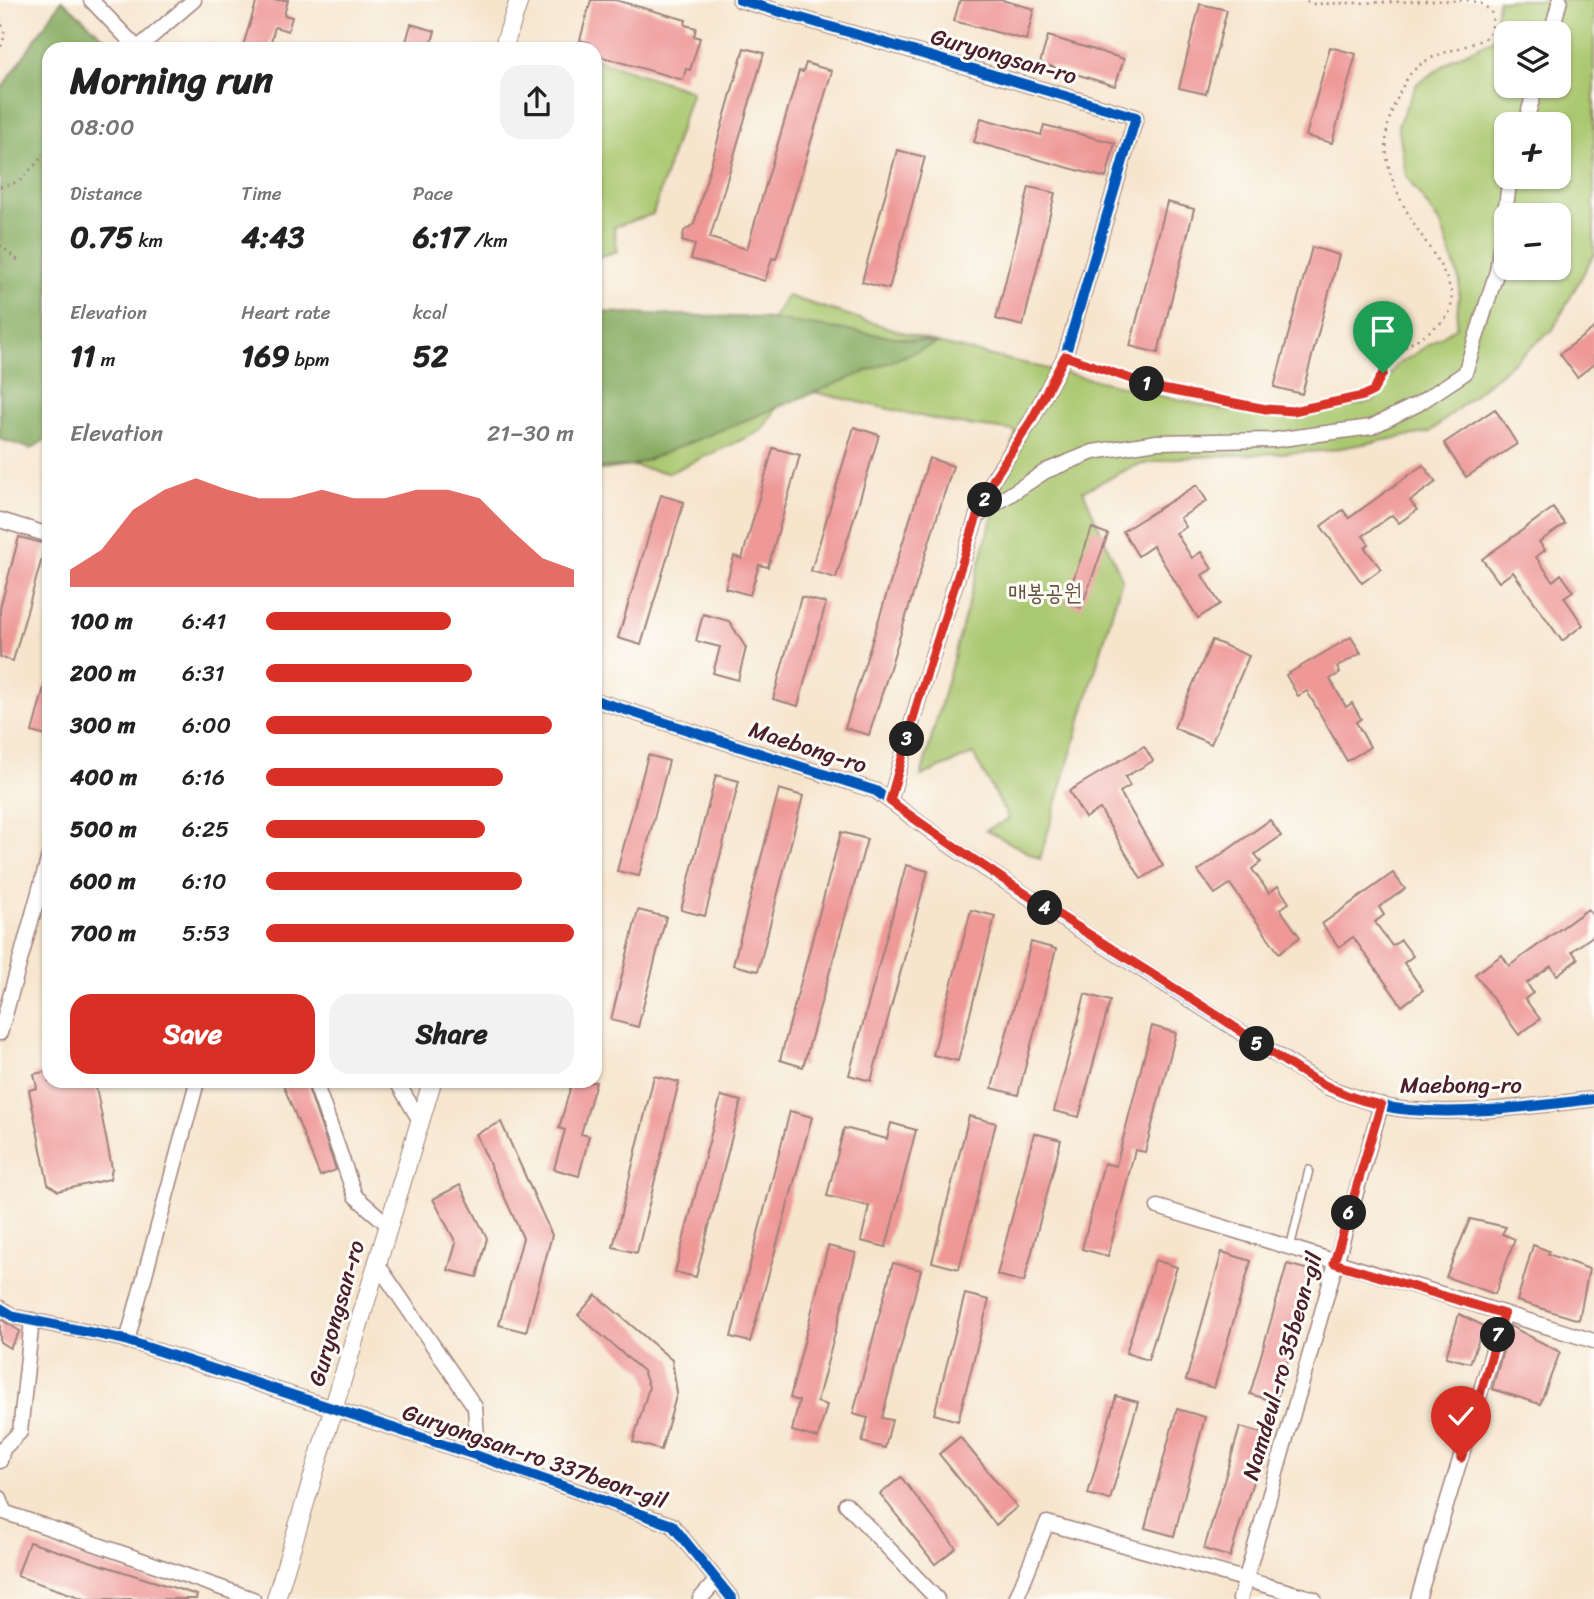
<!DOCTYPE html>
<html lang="en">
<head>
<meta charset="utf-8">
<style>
	:root { --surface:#fff; --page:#f2f2f2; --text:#222; --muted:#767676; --accent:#d93025 }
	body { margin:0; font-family:Sriracha,"Poor Story",sans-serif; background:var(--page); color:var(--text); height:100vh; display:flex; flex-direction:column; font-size:26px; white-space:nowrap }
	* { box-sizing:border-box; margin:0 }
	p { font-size:23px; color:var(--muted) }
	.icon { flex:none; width:38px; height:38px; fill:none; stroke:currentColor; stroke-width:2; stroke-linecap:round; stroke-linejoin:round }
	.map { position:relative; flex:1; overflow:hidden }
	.side { position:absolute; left:42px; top:42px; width:560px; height:1046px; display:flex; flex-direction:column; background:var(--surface); border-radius:21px; box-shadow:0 2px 5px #0004 }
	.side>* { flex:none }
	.controls { position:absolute; left:1494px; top:21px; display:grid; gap:14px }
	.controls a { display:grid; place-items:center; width:77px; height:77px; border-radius:14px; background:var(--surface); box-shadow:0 2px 5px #0004; font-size:35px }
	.pin { position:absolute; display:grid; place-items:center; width:60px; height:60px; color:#fff; margin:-72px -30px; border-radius:50% 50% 50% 0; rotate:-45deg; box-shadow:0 0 7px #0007 }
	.pin .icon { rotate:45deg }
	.km { position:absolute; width:35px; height:35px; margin:-18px; border-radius:50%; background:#222; color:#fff; font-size:19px; line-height:35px; text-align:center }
	.round { display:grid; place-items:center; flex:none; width:74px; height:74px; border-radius:21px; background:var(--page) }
	.overview { display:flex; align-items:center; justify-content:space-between; height:119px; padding:0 28px }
	h1 { font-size:38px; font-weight:800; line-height:52px }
	.metrics { display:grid; grid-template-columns:repeat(3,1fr); gap:10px; height:119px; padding:7px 28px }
	.metrics div { display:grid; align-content:center }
	.metrics b { font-size:30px; font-weight:800 }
	.metrics small { font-size:19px; font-weight:400 }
	.metrics p { font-size:19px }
	.chart { height:196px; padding:14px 28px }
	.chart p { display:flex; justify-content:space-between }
	.chart svg { width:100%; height:126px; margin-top:7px; fill:var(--accent); opacity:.7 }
	.action { display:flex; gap:14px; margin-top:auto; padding:14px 28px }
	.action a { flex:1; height:80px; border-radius:21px; background:var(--accent); color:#fff; font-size:28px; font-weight:800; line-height:80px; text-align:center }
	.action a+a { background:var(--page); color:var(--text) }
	ul { padding:0 28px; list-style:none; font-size:23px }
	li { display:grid; grid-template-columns:112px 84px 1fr; align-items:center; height:52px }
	li i { height:18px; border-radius:9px; background:var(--accent) }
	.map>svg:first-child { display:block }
	.green { fill:#aac86f; stroke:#7a744d; stroke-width:2; fill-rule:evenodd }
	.forest { fill:#87ac62; stroke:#686646; stroke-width:2 }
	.building { fill:#ee9897 }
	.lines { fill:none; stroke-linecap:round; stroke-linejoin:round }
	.service-casing { stroke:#a0827c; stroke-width:10 }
	.minor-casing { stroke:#a0827c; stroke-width:17 }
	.tertiary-casing { stroke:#a0827c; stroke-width:20 }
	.path { stroke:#a0827c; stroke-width:2.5; stroke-dasharray:2 5; stroke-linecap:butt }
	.service { stroke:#fff; stroke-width:7 }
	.minor { stroke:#fff; stroke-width:14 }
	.tertiary { stroke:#fff; stroke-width:18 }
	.cycleway-casing { stroke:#fdfcf7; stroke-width:15 }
	.cycleway { stroke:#0057b8; stroke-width:10 }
	.route-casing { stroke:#fff; stroke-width:14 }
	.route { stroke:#d93025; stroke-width:9 }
	.labels { text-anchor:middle; stroke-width:6; stroke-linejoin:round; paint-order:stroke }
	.street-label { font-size:23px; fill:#4a1f2b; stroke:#fdfcf7 }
	.park-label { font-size:23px; fill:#67523f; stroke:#fdfcf7 }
</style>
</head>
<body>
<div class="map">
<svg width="1594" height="1599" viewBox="0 0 1594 1599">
	<rect width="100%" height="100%" fill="#fdfcf7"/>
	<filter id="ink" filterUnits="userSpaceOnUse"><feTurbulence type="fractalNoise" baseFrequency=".0143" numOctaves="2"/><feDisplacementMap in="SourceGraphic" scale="14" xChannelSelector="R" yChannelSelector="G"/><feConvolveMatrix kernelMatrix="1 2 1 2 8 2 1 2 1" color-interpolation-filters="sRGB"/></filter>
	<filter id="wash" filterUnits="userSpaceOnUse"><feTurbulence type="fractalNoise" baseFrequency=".00686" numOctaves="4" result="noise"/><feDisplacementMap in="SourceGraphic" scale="28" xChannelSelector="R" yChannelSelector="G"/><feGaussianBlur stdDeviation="1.57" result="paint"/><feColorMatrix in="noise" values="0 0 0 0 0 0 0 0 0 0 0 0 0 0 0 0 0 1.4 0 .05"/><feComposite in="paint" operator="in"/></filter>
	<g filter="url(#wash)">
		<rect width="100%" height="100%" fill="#f6e5cd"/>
		<!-- green -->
		<g class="green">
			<path d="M1498 0H1594V254L1553 329 1430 432 1324 451 1176 458 1134 466 1083 491 1122 579 1040 859 986 830 1009 819 973 754 921 776 1016 431 951 423 814 392 778 406 761 431 669 473 632 466 595 471V375L740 370 787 296 937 343 1219 409 1291 419 1374 401 1396 366 1456 327 1460 282 1441 225 1406 176 1398 124 1417 84 1456 57 1494 39ZM1507 33H1559V86H1507ZM1507 124H1559V177H1507ZM1507 215H1559V268H1507Z"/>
			<path d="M595 59 692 91 653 214 614 227 617 251 596 258Z"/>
		</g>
		<!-- forest -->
		<g class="forest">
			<path d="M62 0 117 49H49V437L31 449 0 439V91Z"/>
			<path d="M595 312 761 318 937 343 632 466 595 468Z"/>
		</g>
		<g id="blocks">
			<!-- building -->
			<g class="building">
				<path d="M257 0H288L284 15 292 17 288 31 275 27 269 49H242Z"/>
				<path d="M591 0H615L686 20 685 25 696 28 694 36 700 38 690 70 686 69 683 80 595 55V49H588L590 43 580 40Z"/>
				<path d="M960 0H1002L1034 9 1026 40 954 21Z"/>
				<path d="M1200 4 1227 10 1206 94 1179 88Z"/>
				<path d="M411 24 435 31 430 49H404Z"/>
				<path d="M1048 36 1124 59 1115 86 1040 63Z"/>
				<path d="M1330 47 1356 54 1332 143 1306 136Z"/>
				<path d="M744 48 764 53 710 238 747 249 799 71 803 72 806 63 832 71 776 259 772 258 765 281 691 259 695 245 682 241 684 231 694 224Z"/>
				<path d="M981 118 1041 135 1044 125 1115 143 1106 178 974 142Z"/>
				<path d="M897 150 925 157 889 289 862 282Z"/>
				<path d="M1029 187 1055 193 1023 326 996 319Z"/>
				<path d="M1167 202 1194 209 1158 353 1130 346Z"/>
				<path d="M1312 247 1339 255 1302 394 1274 387Z"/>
				<path d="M1594 328V364L1577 377 1560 354Z"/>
				<path d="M1495 409 1517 444 1466 477 1444 443Z"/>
				<path d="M854 427 879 435 836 578 811 571Z"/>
				<path d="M773 448 800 455 768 567 759 565 750 595 725 588 734 556 742 559Z"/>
				<path d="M929 458 953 466 869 735 845 728Z"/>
				<path d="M1423 465 1436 482 1410 501 1417 510 1399 523 1392 515 1363 536 1369 544 1365 548 1381 569 1362 583 1321 526 1343 510 1349 518Z"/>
				<path d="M1197 485 1207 501 1180 518 1186 527 1176 533 1192 558 1201 552 1212 569 1202 575 1220 604 1198 618 1153 546 1138 556 1123 531Z"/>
				<path d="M661 495 684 502 641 645 618 638Z"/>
				<path d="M1553 508 1565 524 1539 542 1545 550 1536 557 1553 581 1561 574 1573 591 1564 597 1583 625 1562 641 1513 572 1499 582 1482 559Z"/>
				<path d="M1092 528 1108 534 1081 608 1065 602Z"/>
				<path d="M19 537 46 544 13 661 0 657V608Z"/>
				<path d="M801 597 826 603 798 706 773 699Z"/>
				<path d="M703 614 729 621 746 648 738 680 713 673 720 647 696 641Z"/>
				<path d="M1351 637 1361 653 1337 667 1340 673 1330 679 1346 707 1352 703 1361 719 1356 722 1370 747 1347 761 1307 691 1298 696 1286 675Z"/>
				<path d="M1212 640 1249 656 1211 744 1174 728Z"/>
				<path d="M45 684 49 685V737L32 732Z"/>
				<path d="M1144 746 1153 761 1125 777 1130 786 1120 792 1163 866 1141 879 1100 809 1085 818 1069 791Z"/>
				<path d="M648 755 669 761 639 876 617 871Z"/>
				<path d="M716 775 739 781 705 916 681 910Z"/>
				<path d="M779 789 803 796 758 971 733 965Z"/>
				<path d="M1270 820 1281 836 1255 854 1261 862 1252 869 1269 893 1278 886 1289 903 1280 909 1300 937 1279 953 1230 884 1215 894 1198 871Z"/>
				<path d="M841 832 867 839 803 1067 780 1060Z"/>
				<path d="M906 865 928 871 871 1081 849 1075Z"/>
				<path d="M1393 873 1405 889 1379 907 1384 915 1375 922 1392 946 1401 940 1413 956 1404 963 1423 990 1402 1006 1353 937 1339 947 1322 924Z"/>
				<path d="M1588 909 1594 918V935L1572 951 1578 959 1557 975 1551 966 1527 983 1533 993 1525 999 1540 1019 1519 1035 1475 974 1502 955 1509 966Z"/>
				<path d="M638 910 666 917 638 1027 611 1020Z"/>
				<path d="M971 910 995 916 958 1061 933 1055Z"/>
				<path d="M1031 942 1056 949 1018 1095 992 1088Z"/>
				<path d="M1085 994 1110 1001 1079 1117 1054 1111Z"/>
				<path d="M1152 1026 1176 1033 1145 1152 1135 1150 1108 1256 1082 1249 1104 1163 1116 1166Z"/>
				<path d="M49 1071V1082H95L112 1168 110 1179 58 1191 48 1184 29 1090 37 1088 34 1074Z"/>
				<path d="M654 1076 679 1082 637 1253 613 1247Z"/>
				<path d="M282 1082H306L336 1170 320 1176Z"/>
				<path d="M572 1082H596L581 1134 589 1136 579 1176 554 1169 565 1130 559 1128Z"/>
				<path d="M721 1096 741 1101 696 1277 675 1272Z"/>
				<path d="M790 1111 812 1117 750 1342 731 1337Z"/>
				<path d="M969 1116 996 1123 959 1269 932 1262Z"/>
				<path d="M501 1122 552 1235 526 1332 499 1325 523 1238 476 1134Z"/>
				<path d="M891 1123 916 1130 886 1247 861 1241 869 1206 827 1196 844 1128 887 1139Z"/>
				<path d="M1034 1133 1061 1140 1024 1282 997 1275Z"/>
				<path d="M460 1185 487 1238 477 1277 448 1270 456 1243 433 1199Z"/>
				<path d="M1470 1219 1506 1227 1502 1234 1515 1239 1495 1294 1446 1277Z"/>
				<path d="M1533 1245 1549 1251 1548 1254 1589 1269 1579 1320 1517 1301Z"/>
				<path d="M828 1246 856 1253 817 1402 827 1405 818 1438 792 1431 799 1401 790 1398Z"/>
				<path d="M1222 1252 1251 1261 1214 1388 1186 1380Z"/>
				<path d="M1155 1260 1177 1267 1148 1360 1126 1353Z"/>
				<path d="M893 1263 921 1270 882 1418 892 1420 885 1448 862 1442 868 1418 853 1414Z"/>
				<path d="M1287 1264 1313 1271 1276 1402 1250 1394Z"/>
				<path d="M965 1294 989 1300 958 1421 934 1414Z"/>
				<path d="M596 1295 672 1360 677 1393 661 1450 633 1442 649 1387 643 1371 578 1315Z"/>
				<path d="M1459 1314 1484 1326 1470 1363 1446 1357Z"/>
				<path d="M0 1319 20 1331 10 1348 0 1342Z"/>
				<path d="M1510 1326 1560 1352 1540 1404 1492 1389Z"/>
				<path d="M1116 1396 1138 1402 1110 1500 1088 1494Z"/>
				<path d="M1177 1409 1205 1417 1174 1536 1145 1528Z"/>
				<path d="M1240 1427 1267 1435 1230 1557 1204 1549Z"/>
				<path d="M960 1437 1017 1507 996 1525 939 1454Z"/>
				<path d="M901 1477 956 1548 935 1564 880 1494Z"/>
				<path d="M29 1542 197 1595 196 1599H85L17 1576Z"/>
			</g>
		</g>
	</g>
	<g filter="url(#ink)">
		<use href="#blocks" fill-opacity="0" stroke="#a0827c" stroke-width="2"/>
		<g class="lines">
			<defs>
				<path id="service" d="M1290 1248 1309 1170"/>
				<g id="minor">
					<path d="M91 0 138 49"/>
					<path d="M740 0 1136 117 1065 356 1031 421 994 478 977 516 918 701 890 801"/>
					<path d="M1551 33 1560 0"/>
					<path d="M138 48 194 0"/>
					<path d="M1525 124 1536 86"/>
					<path d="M977 516 1046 471 1093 452 1157 442 1274 440 1371 427 1418 404 1465 373 1497 271 1510 177"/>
					<path d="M0 520 49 535"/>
					<path d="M595 700 876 791 955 849 1081 931 1327 1087C1354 1097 1381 1108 1410 1110 1471 1115 1534 1106 1594 1099"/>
					<path d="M0 1033 49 856"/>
					<path d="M315 1082 355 1196 387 1224"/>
					<path d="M397 1082 419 1119"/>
					<path d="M1158 1207 1594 1341"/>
					<path d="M376 1262 475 1407 478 1456"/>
					<path d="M0 1308 15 1317 122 1339 478 1456 672 1525 732 1599"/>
					<path d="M127 1341 197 1082"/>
					<path d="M0 1461 3 1449 20 1432 32 1320"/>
					<path d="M0 1498 4 1512 253 1599"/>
					<path d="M846 1504 937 1599"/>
					<path d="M700 1599 716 1581"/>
					<path d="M1016 1599 1047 1523 1314 1599"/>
					<path d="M1240 1599 1381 1105"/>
					<path d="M1418 1599 1504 1314"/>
				</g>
				<g id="tertiary">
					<path d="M503 49 519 0"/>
					<path d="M276 1599 432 1082"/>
				</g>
			</defs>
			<!-- service casing -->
			<use href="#service" class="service-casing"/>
			<!-- minor casing -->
			<use href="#minor" class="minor-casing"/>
			<!-- tertiary casing -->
			<use href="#tertiary" class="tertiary-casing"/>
			<!-- path -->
			<g class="path">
				<path d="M0 18 5 35 0 49"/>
				<path d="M0 187 20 181 47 152"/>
				<path d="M0 245 21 263"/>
				<path d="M1080 361 1157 388 1266 409 1293 411 1363 396C1381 387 1380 367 1394 355 1407 344 1442 327 1449 313 1471 264 1352 195 1396 101 1401 90 1406 77 1415 69 1435 50 1466 50 1488 36L1493 24 1491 11 1482 4 1469 0 1314 4 1303 0"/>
			</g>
			<!-- service -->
			<use href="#service" class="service"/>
			<!-- minor -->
			<use href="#minor" class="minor"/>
			<!-- tertiary -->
			<use href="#tertiary" class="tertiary"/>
			<defs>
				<g id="cycleway">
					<path d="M740 0 1136 117 1065 356 1031 421 994 478 977 516 918 701 890 801"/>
					<path d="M595 700 876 791 955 849 1081 931 1327 1087C1354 1097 1381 1108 1410 1110 1471 1115 1534 1106 1594 1099"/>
					<path d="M0 1308 15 1317 122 1339 478 1456 672 1525 732 1599"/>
				</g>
			</defs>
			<!-- cycleway casing -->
			<use href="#cycleway" class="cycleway-casing"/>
			<!-- cycleway -->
			<use href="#cycleway" class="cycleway"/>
		</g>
	</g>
	<g class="lines" filter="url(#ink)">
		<defs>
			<path id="route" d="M1383 373 1373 391 1363 396 1293 411 1266 409 1157 388 1065 356 1031 421 994 478 977 516 918 701 890 801C995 878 1106 944 1215 1014 1268 1048 1318 1093 1381 1105L1334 1263 1504 1314 1461 1458"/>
		</defs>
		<!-- route casing -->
		<use href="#route" class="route-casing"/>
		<!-- route -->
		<use href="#route" class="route"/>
	</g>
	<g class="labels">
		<!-- street labels -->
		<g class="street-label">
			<text transform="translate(1004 56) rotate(16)" y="8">Guryongsan-ro</text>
			<text transform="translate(808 747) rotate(18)" y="8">Maebong-ro</text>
			<text x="1461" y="1093">Maebong-ro</text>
			<text transform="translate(336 1313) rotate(-74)" y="8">Guryongsan-ro</text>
			<text transform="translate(1282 1366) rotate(-74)" y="8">Namdeul-ro 35beon-gil</text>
			<text transform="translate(535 1456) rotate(19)" y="8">Guryongsan-ro 337beon-gil</text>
		</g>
		<!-- park labels -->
		<g class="park-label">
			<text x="1045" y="600">매봉공원</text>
		</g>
	</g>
</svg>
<div class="controls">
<a><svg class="icon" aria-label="layers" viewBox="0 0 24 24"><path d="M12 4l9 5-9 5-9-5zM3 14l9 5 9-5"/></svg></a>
<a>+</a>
<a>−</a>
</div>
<div class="pin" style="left:1383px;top:373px;background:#1e9e55"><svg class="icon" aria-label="arrive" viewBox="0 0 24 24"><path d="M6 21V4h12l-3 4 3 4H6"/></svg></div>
<div class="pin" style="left:1461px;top:1458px;background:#d93025"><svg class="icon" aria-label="check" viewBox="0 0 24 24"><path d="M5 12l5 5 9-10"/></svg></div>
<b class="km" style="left:1147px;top:384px">1</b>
<b class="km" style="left:985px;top:500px">2</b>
<b class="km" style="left:907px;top:739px">3</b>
<b class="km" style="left:1045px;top:908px">4</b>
<b class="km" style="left:1257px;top:1044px">5</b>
<b class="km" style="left:1349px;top:1213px">6</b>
<b class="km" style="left:1498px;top:1335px">7</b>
<section class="side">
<div class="overview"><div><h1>Morning run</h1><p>08:00</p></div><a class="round"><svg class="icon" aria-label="share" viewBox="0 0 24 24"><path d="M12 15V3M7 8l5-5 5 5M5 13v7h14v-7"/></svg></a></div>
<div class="metrics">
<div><p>Distance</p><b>0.75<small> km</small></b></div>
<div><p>Time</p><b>4:43</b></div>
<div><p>Pace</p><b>6:17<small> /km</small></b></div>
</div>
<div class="metrics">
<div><p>Elevation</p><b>11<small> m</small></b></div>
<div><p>Heart rate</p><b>169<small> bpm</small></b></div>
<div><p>kcal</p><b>52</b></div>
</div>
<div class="chart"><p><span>Elevation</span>21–30 m</p>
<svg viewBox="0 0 160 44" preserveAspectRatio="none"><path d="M0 44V38L10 31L20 17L30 10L40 6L50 10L60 13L70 13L80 10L90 13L100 13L110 10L120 10L130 13L140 24L150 34L160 38V44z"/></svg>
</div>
<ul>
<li><b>100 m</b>6:41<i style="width:60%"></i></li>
<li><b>200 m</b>6:31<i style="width:67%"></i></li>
<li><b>300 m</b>6:00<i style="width:93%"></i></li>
<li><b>400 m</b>6:16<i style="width:77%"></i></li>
<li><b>500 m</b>6:25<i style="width:71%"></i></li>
<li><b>600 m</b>6:10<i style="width:83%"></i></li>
<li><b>700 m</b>5:53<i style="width:100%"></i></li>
</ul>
<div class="action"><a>Save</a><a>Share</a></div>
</section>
</div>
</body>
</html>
